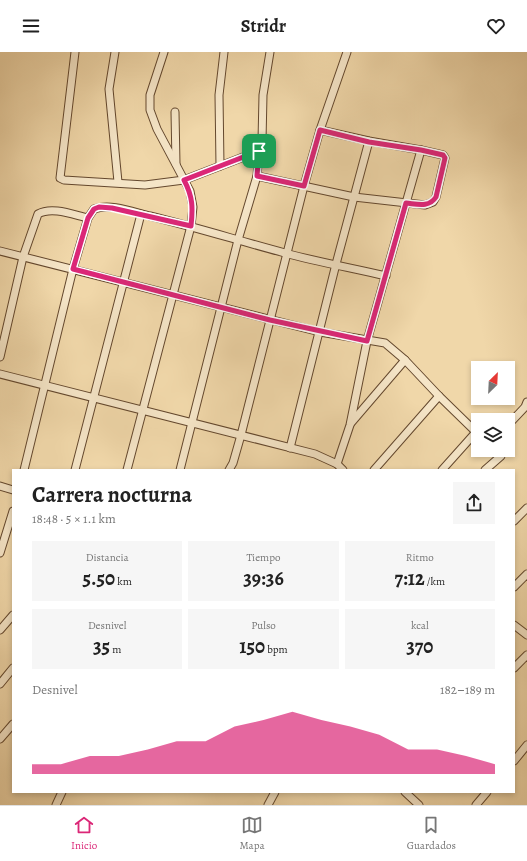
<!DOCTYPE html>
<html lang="es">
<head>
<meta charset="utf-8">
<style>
	:root { --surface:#fff; --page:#f6f6f6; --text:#222; --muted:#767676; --line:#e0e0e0; --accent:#db2777 }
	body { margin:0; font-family:Alegreya,serif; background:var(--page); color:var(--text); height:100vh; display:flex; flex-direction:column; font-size:15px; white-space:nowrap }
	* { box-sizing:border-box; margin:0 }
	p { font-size:13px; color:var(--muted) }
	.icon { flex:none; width:22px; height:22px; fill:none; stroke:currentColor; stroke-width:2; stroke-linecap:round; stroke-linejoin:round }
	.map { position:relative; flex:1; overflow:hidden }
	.side { position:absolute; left:12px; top:417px; width:503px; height:324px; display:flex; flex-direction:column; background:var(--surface); border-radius:0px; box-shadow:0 2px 6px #0003 }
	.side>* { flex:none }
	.needle { width:26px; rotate:24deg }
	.buttons { position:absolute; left:471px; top:309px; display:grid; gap:8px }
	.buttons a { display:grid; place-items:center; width:44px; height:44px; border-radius:0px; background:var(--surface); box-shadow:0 2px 6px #0003; font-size:20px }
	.pin { position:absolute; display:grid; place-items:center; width:34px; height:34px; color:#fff; margin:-17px; border-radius:8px; box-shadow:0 2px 6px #0006 }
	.round { display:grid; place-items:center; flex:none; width:42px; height:42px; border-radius:0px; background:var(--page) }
	.summary { display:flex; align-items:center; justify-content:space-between; height:68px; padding:0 20px }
	h1 { font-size:22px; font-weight:700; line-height:30px }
	.figures { display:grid; grid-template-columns:repeat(3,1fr); gap:6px; height:68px; padding:4px 20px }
	.figures div { display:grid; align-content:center; border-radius:0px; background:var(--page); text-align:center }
	.figures b { font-size:20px; font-weight:700 }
	.figures small { font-size:11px; font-weight:400 }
	.figures p { font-size:11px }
	.chart { height:112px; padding:8px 20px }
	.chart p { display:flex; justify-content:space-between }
	.chart svg { width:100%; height:72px; margin-top:4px; fill:var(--accent); opacity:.7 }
	header { display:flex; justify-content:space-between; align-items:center; height:52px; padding:0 20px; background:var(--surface); font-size:18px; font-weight:700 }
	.tabs { display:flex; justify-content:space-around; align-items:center; height:56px; border-top:1px solid var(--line); background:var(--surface); font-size:11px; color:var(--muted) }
	.tabs a { display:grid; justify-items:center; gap:2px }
	.tabs .current { color:var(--accent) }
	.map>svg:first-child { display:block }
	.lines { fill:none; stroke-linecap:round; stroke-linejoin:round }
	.minor-casing { stroke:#64482e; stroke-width:9 }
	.minor { stroke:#f5e5c7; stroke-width:7 }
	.route-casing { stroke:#fff; stroke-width:8 }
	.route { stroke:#db2777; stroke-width:5 }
</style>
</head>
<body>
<header><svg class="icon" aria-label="menu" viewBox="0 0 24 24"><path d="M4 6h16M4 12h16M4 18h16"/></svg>Stridr<svg class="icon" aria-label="heart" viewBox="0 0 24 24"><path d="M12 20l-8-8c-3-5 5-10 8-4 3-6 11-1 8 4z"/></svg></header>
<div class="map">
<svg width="527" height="753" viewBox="0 0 527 753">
	<rect width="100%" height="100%" fill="#f0d7a9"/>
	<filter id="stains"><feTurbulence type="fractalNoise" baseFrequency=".005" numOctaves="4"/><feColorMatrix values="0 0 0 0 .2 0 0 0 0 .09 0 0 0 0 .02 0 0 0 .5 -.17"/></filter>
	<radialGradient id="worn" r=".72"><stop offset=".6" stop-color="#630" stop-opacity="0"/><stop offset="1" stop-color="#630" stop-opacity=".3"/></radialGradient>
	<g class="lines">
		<defs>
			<g id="minor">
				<path d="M75 0 60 126 64 128 145 133 184 128 259 99 262 89 263 43 270 0"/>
				<path d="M115 0 109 37 118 130"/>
				<path d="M175 60 176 112"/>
				<path d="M320 78 369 89 421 98 367 289 350 373 337 412"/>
				<path d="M220 114 219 43 224 0"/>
				<path d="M257 124 354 145 425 153 433 150 436 145 445 106 443 103 421 98"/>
				<path d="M0 199 320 280 385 291 405 308 439 344 478 382"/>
				<path d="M0 305 23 205 38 162C52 154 74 163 88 166"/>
				<path d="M0 322 315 402 337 412 343 418"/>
				<path d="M351 371 405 308"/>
				<path d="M508 373 525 355 527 350"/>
				<path d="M290 396 336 212 369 89"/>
				<path d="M24 418 73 217 88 166 94 157C111 151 133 160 150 164 195 175 240 189 285 201 318 210 352 216 386 224"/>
				<path d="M75 418 141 162"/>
				<path d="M127 418 191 174 193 155 190 139 157 77 150 58V43L164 0"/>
				<path d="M180 418 238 188 257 124 259 99"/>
				<path d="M229 418 233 411 241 383 304 134 320 78 347 0"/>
				<path d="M374 418 439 344"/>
				<path d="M442 418 476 380"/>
				<path d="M485 418 501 404 494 398"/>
				<path d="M0 434 13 438"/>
				<path d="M514 469 527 456"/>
				<path d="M0 501 13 459"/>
				<path d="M514 535 527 522"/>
				<path d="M514 573 527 583"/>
				<path d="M0 578 13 563"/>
				<path d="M514 616 527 603"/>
				<path d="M0 632 13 616"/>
				<path d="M0 687 13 672"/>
				<path d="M514 709 527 693"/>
				<path d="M405 740 419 753"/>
				<path d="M56 753 62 740"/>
				<path d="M268 753 275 740"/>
				<path d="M476 753 487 740"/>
			</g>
		</defs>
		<!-- minor casing -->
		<use href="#minor" class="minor-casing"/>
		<!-- minor -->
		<use href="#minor" class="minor"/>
	</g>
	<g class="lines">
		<defs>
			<path id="route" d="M320 78 369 90 421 98 443 103 445 106 436 145C429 156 417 152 406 151L367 289 270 268 73 217 88 166 94 157 99 155 112 156 191 174C193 156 193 145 184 128L259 99 257 124 304 134Z"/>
		</defs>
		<!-- route casing -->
		<use href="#route" class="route-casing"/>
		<!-- route -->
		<use href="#route" class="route"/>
	</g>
	<rect width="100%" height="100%" filter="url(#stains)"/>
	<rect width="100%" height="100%" fill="url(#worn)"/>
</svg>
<div class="buttons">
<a><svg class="needle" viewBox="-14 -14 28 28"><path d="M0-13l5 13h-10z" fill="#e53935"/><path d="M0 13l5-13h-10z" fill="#767676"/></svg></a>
<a><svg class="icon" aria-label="layers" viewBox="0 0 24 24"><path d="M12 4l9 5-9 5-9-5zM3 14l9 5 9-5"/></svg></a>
</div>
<div class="pin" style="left:259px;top:99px;background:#1e9e55"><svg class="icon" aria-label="arrive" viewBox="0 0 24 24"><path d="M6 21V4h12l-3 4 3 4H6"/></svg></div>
<section class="side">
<div class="summary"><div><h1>Carrera nocturna</h1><p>18:48 · 5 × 1.1 km</p></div><a class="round"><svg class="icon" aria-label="share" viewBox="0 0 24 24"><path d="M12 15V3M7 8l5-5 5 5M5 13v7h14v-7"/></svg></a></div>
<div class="figures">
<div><p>Distancia</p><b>5.50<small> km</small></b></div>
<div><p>Tiempo</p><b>39:36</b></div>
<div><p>Ritmo</p><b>7:12<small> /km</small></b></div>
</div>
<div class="figures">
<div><p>Desnivel</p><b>35<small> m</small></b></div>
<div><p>Pulso</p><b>150<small> bpm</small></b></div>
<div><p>kcal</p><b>370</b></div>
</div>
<div class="chart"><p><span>Desnivel</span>182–189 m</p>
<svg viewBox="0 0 160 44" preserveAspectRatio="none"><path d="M0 44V38L10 38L20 33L30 33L40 29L50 24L60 24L70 15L80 11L90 6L100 11L110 15L120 20L130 29L140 29L150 33L160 38V44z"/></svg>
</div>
</section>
</div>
<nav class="tabs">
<a class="current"><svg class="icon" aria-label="home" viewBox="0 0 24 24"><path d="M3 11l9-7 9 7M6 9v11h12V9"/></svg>Inicio</a>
<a><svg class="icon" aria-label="map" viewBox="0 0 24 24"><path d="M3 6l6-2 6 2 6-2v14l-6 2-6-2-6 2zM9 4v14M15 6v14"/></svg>Mapa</a>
<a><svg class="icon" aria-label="saved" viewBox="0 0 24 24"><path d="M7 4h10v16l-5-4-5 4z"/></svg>Guardados</a>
</nav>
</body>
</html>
